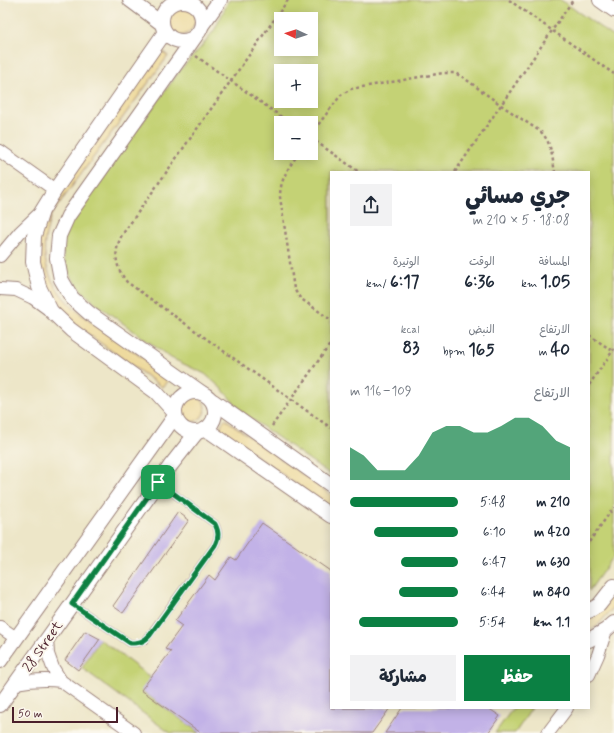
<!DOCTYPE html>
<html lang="ar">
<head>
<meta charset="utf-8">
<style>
	:root { --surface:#fff; --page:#f2f2f3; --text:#1f2937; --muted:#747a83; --accent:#0b8043 }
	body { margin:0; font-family:Mynerve,"Playpen Sans Arabic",sans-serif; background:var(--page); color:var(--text); direction:rtl; height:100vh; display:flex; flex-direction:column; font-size:15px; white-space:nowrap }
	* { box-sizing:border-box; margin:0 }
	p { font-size:13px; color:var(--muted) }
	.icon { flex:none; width:22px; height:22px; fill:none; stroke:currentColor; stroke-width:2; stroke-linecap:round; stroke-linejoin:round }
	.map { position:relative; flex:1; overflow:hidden; direction:ltr }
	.drawer { position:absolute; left:330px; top:171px; width:260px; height:538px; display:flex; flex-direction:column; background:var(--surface); border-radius:0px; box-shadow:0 2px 10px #0003; direction:rtl }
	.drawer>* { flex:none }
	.needle { width:26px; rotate:273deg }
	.controls { position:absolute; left:274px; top:12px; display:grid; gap:8px }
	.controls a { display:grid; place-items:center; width:44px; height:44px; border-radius:0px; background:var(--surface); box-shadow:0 2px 10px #0003; font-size:20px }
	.scale { position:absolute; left:12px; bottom:10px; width:106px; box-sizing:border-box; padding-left:4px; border:2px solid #4a1f2b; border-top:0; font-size:11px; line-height:14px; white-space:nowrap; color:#4a1f2b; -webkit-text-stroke:3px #fbf7ec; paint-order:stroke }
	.pin { position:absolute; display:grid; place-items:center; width:34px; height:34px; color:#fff; margin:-17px; border-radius:8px; box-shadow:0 2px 6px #0006 }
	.round { display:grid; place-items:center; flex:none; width:42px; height:42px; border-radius:0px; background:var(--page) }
	.summary { display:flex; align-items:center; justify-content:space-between; height:68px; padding:0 20px }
	h1 { font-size:22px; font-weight:800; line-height:30px }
	.stats { display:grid; grid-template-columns:repeat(3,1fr); gap:6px; height:68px; padding:4px 20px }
	.stats div { display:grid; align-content:center }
	.stats b { font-size:17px; font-weight:800 }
	.stats small { font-size:11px; font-weight:400 }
	.stats p { font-size:11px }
	.chart { height:112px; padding:8px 20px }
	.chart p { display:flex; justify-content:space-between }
	.chart svg { width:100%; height:72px; margin-top:4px; fill:var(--accent); opacity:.7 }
	.cta { display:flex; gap:8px; margin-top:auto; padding:8px 20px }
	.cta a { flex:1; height:46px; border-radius:0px; background:var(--accent); color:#fff; font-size:16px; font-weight:800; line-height:46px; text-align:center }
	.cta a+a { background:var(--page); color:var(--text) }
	ul { padding:0 20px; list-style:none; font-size:13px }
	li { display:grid; grid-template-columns:64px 48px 1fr; align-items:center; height:30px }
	li i { height:10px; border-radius:5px; background:var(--accent) }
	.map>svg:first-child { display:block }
	.green { fill:#c4d274; stroke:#877850; fill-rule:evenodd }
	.sand { fill:#eeda9e; stroke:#9c7c64 }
	.building { fill:#c2b2e7 }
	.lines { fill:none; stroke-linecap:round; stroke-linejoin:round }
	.service-casing { stroke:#9c827a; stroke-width:8 }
	.minor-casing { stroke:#9c827a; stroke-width:14 }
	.tertiary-casing { stroke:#9c827a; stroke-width:16 }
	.path { stroke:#9c827a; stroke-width:2.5; stroke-dasharray:3 3; stroke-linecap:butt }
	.service { stroke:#fff; stroke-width:6 }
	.minor { stroke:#fff; stroke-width:12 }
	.tertiary { stroke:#fff; stroke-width:14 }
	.route-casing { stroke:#fff; stroke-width:8 }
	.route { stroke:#0b8043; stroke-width:5 }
	.labels { text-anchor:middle; stroke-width:4; stroke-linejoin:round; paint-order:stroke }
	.street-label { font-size:14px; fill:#4a1f2b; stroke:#fbf7ec }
</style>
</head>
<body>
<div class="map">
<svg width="614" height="733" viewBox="0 0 614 733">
	<rect width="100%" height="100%" fill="#fbf7ec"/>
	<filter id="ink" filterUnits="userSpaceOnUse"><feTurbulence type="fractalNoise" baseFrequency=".025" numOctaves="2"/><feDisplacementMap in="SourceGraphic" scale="8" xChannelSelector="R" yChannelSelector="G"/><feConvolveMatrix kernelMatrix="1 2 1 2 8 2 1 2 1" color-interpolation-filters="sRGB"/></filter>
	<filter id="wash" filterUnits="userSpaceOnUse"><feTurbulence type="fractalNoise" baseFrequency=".012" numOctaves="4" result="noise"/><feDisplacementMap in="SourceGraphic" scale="16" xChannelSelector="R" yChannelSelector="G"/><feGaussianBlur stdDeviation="0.9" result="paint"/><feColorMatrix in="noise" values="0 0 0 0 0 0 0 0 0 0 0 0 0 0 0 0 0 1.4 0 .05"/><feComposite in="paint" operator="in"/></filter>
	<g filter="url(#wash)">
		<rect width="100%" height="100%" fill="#ede6c8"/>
		<!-- green -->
		<g class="green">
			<path d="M229 0H561L614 37V556L589 591V172H331V475L242 412 222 389 205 374 171 358 95 303 78 287 68 273 63 255V240L68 224 182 68 202 46 215 29ZM281 19H311V49H281ZM281 71H311V101H281ZM281 123H311V153H281Z"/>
			<path d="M100 639 151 678 142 691 200 733H170L82 668Z"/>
			<path d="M513 708H532L515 733H495Z"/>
		</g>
		<!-- sand -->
		<g class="sand">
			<circle cx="178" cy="19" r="17"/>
			<path d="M159 49 168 56 51 215C47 229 43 242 45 257 50 298 88 320 118 341 136 353 153 365 171 377L162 387 77 326 56 307 42 286 34 259 42 210Z"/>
			<circle cx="191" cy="408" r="14"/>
			<path d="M225 419 331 495V509L219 429Z"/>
			<path d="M614 588V607L596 627 589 631V619L603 604Z"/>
		</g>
		<g id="blocks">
			<!-- building -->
			<g class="building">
				<path d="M178 512 189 520 123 613 113 606Z"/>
				<path d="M262 523 331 571V708H390L372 733H201L141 690 171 651 165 649 182 626 175 621 209 575 215 580 231 557 236 560Z"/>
				<path d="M85 631 100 639 78 670 65 660Z"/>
				<path d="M402 708H488L500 716 488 733H385Z"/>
			</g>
		</g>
	</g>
	<g filter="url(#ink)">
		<use href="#blocks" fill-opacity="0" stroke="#9c827a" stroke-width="1"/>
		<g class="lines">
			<defs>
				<path id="service" d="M72 604 130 643H138L145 641 215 545C219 537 219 532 215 524L159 483"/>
				<g id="minor">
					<path d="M0 151 55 190"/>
					<path d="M0 256 20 232 42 211"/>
					<path d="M0 289 16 290 33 298 51 311"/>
					<path d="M0 627 16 638"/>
					<path d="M47 639 48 654 53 668 61 681 134 733"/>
					<path d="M589 675 598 655 606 630"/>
					<path d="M15 683C31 680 45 679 61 681"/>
					<path d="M548 733 567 708"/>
				</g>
				<g id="tertiary">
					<path d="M130 0 161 23"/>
					<path d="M600 0 614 10"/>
					<circle cx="182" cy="21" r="20"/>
					<path d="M202 25 220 0"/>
					<path d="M165 32 55 190 42 211 34 236 33 262 39 287 51 311 71 330 156 392 174 412"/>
					<path d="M195 37 68 216 59 236 57 258 61 279 72 298 89 313 202 393"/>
					<circle cx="195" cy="412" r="20"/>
					<path d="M213 401 331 485"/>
					<path d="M206 429 331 516"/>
					<path d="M589 611 599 605 614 586"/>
					<path d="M589 640 606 630 614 623"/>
					<path d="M0 661 175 416"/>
					<path d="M0 705 171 465 197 432"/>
				</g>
			</defs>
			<!-- service casing -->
			<use href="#service" class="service-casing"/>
			<!-- minor casing -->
			<use href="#minor" class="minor-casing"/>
			<!-- tertiary casing -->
			<use href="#tertiary" class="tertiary-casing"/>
			<!-- path -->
			<g class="path">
				<path d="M288 0 122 235C113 252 115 267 127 282L331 428"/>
				<path d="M509 0 614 74"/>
				<path d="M196 56 290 123"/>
				<path d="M311 134 341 95 351 89 443 73H455L464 78 501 105 541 132C552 143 552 158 555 172"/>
				<path d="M311 138 359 172"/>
				<path d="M299 153C289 167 280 179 280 197L294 289 300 298 331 320"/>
				<path d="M455 172 573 0"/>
				<path d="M589 335 614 352"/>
				<path d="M589 385 614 349"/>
				<path d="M272 426 331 343"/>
				<path d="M589 542 614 507"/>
			</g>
			<!-- service -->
			<use href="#service" class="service"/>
			<!-- minor -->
			<use href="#minor" class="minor"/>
			<!-- tertiary -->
			<use href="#tertiary" class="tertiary"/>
		</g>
	</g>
	<g class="lines" filter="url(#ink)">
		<defs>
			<path id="route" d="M158 482 215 524C219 532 219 537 215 545L150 635C144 642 139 643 130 643L72 604Z"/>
		</defs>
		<!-- route casing -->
		<use href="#route" class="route-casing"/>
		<!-- route -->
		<use href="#route" class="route"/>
	</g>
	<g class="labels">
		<!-- street labels -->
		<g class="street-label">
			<text transform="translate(42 646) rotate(-55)" y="5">28 Street</text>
		</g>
	</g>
</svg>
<div class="controls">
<a><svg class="needle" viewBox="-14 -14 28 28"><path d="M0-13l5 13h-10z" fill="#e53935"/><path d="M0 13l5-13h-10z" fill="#747a83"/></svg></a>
<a>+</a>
<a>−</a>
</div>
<div class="scale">50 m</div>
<div class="pin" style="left:158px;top:482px;background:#1e9e55"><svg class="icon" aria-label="arrive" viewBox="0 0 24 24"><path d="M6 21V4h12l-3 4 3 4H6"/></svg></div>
<section class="drawer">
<div class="summary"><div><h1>جري مسائي</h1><p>18:08 · 5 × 210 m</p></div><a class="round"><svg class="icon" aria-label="share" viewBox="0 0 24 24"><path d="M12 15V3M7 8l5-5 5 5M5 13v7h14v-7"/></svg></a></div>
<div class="stats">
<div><p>المسافة</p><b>1.05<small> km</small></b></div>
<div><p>الوقت</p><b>6:36</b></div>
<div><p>الوتيرة</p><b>6:17<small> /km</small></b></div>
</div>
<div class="stats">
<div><p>الارتفاع</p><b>40<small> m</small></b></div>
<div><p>النبض</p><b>165<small> bpm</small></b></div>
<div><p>kcal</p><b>83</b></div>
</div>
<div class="chart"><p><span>الارتفاع</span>109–116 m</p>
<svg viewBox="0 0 160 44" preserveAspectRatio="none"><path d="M0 44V24L10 29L20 38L30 38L40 38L50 29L60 15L70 11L80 11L90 15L100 15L110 11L120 6L130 6L140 11L150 20L160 24V44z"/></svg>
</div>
<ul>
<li><b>210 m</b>5:48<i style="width:100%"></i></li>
<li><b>420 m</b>6:10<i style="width:78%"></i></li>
<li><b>630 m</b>6:47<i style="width:53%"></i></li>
<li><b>840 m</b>6:44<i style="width:55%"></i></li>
<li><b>1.1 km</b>5:54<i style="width:92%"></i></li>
</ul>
<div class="cta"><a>حفظ</a><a>مشاركة</a></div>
</section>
</div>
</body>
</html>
